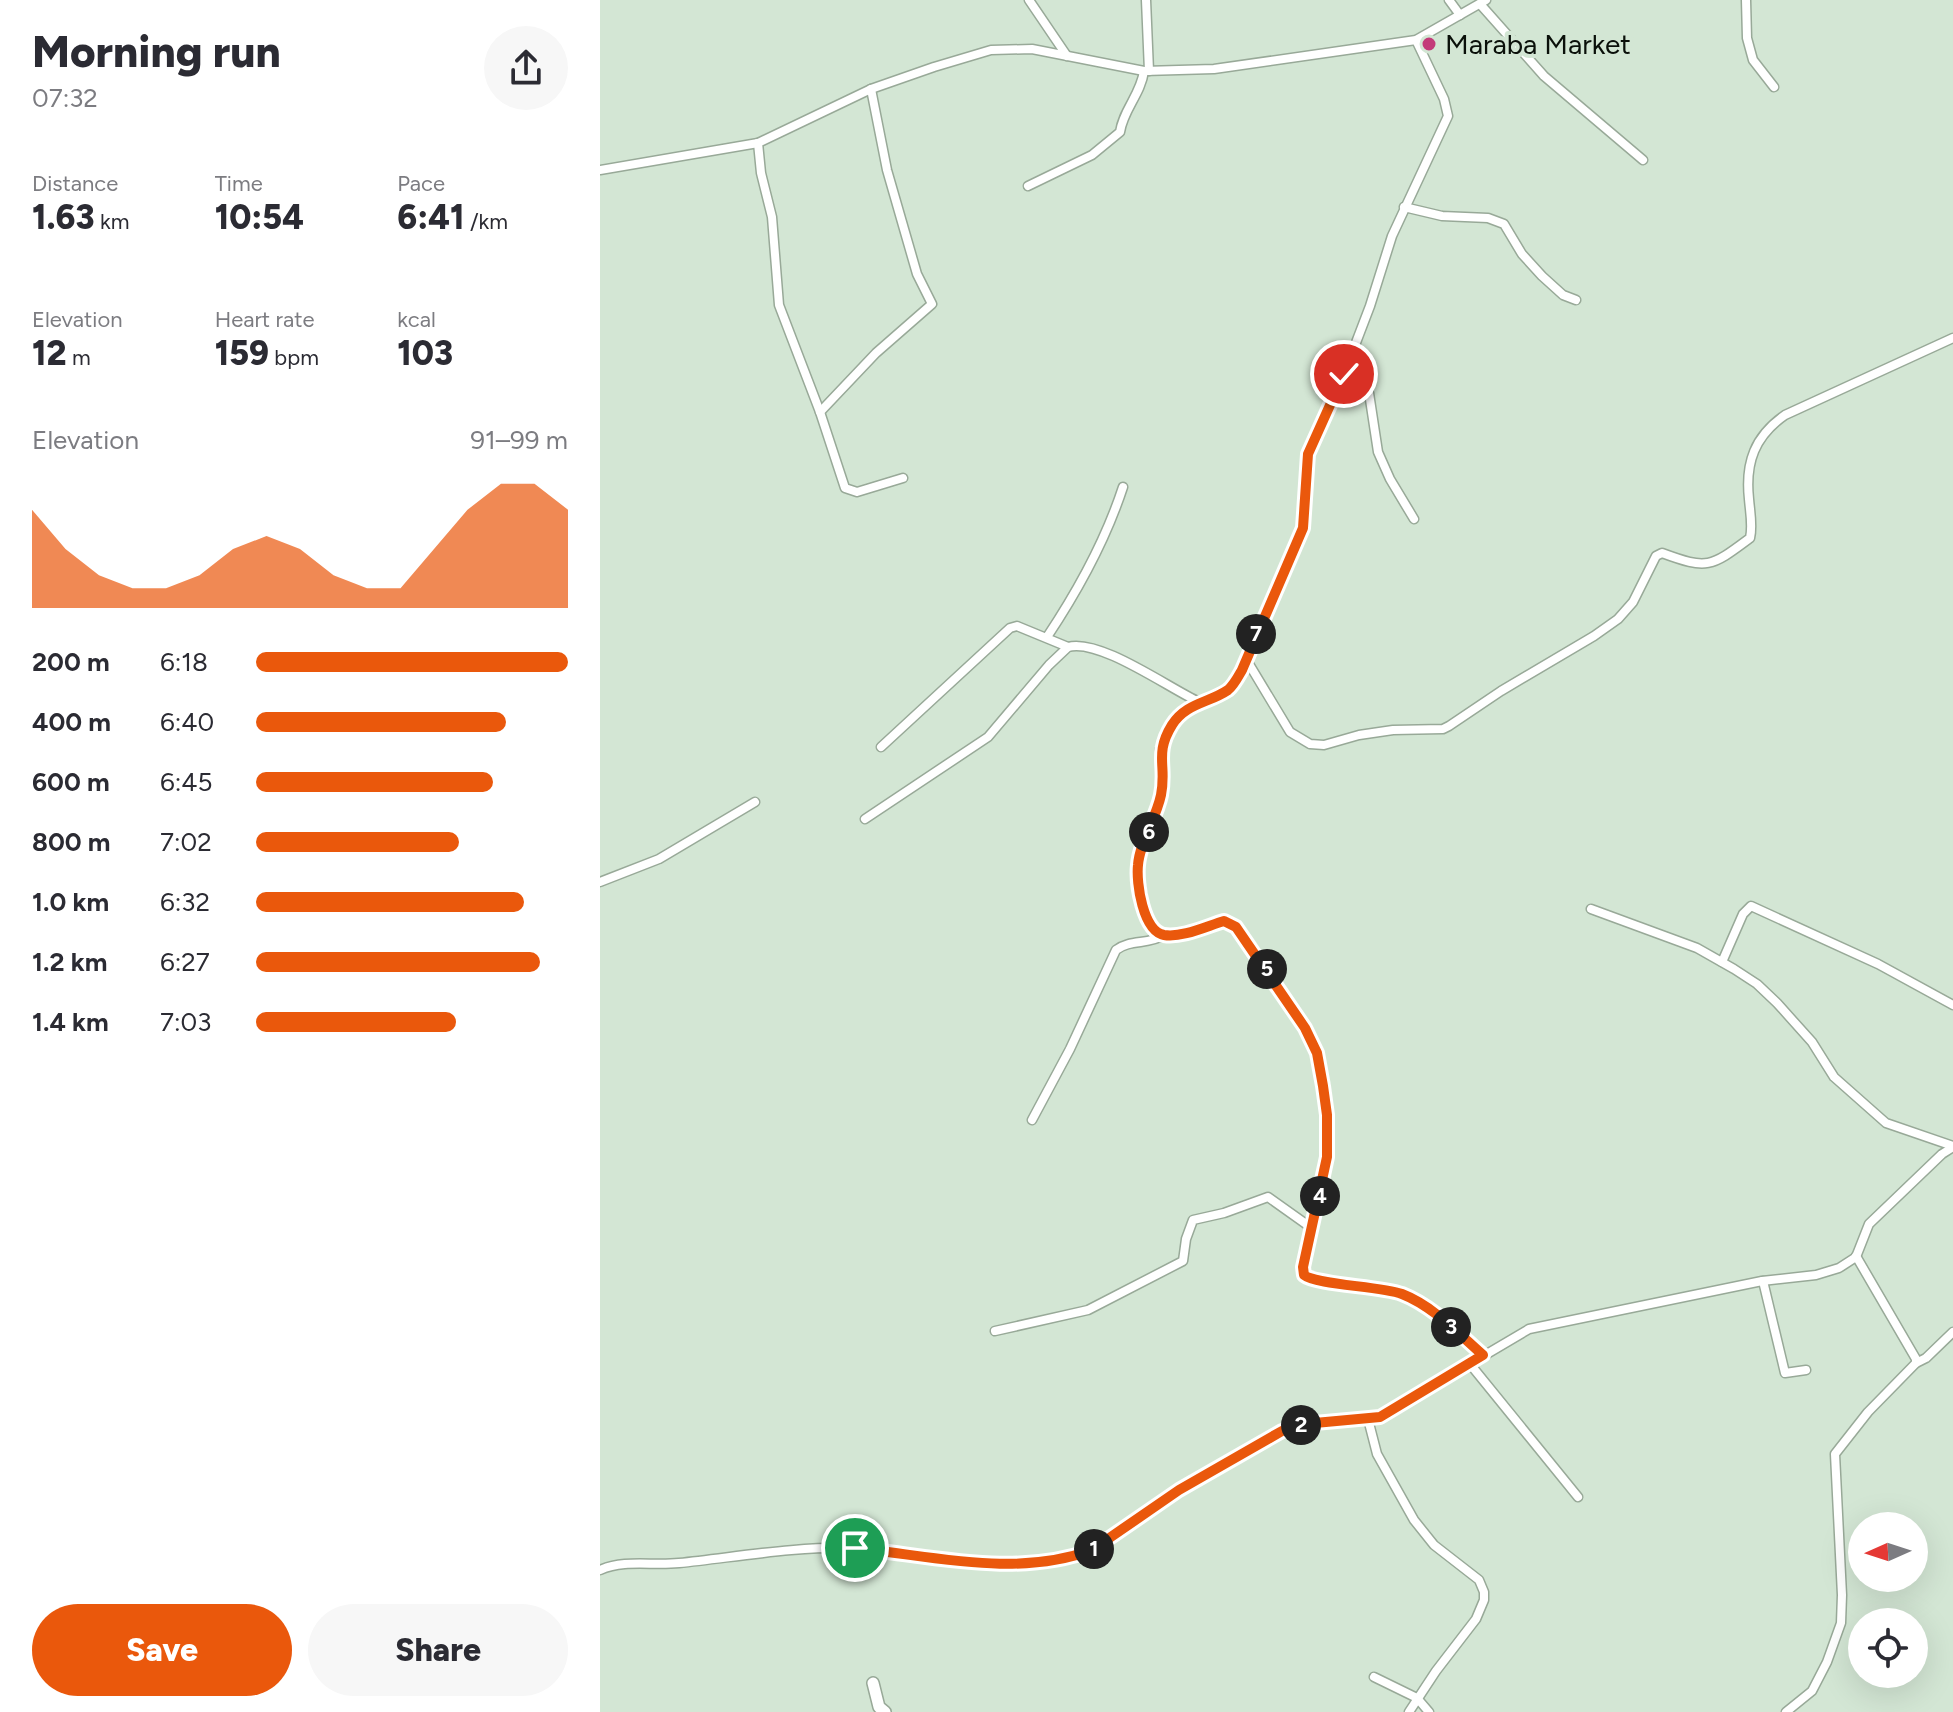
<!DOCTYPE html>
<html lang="en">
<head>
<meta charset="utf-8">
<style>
	:root { --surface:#fff; --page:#f7f7f7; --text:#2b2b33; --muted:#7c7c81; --accent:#ea580c }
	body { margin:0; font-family:Figtree,sans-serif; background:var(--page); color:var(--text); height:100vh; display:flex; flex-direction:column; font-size:30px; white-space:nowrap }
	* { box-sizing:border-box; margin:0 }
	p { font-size:26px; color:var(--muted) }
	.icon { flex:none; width:44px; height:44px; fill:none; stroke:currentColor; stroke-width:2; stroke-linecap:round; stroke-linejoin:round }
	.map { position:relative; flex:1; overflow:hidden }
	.side { display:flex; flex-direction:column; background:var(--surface); width:600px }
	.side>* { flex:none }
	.needle { width:52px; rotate:267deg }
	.buttons { position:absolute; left:1248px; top:1512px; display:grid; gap:16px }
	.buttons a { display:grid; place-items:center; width:80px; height:80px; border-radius:50%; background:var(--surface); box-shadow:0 8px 32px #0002; font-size:40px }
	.pin { position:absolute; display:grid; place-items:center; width:68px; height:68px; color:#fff; margin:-34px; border:4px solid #fff; border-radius:50%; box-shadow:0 2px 8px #0007 }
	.km { position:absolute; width:40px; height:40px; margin:-20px; border-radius:50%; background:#222; color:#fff; font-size:22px; line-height:40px; text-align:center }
	.round { display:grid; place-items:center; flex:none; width:84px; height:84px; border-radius:42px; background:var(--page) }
	.headline { display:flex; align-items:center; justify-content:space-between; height:136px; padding:0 32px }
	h1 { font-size:44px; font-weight:800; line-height:60px }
	.metrics { display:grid; grid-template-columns:repeat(3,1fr); gap:12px; height:136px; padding:8px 32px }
	.metrics div { display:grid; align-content:center }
	.metrics b { font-size:34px; font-weight:800 }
	.metrics small { font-size:22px; font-weight:400 }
	.metrics p { font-size:22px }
	.chart { height:224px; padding:16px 32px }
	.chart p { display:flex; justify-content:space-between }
	.chart svg { width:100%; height:144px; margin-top:8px; fill:var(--accent); opacity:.7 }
	.primary-button { display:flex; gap:16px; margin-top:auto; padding:16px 32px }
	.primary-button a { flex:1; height:92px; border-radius:48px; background:var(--accent); color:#fff; font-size:32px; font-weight:800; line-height:92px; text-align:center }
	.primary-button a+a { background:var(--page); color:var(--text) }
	ul { padding:0 32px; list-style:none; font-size:26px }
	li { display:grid; grid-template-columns:128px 96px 1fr; align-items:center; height:60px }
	li i { height:20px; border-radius:10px; background:var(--accent) }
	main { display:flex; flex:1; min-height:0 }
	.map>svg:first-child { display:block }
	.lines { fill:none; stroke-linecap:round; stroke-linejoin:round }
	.street-casing { stroke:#98a998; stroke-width:11 }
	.secondary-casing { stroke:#98a998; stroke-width:14 }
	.street { stroke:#fff; stroke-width:8 }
	.secondary { stroke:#fff; stroke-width:11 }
	.route-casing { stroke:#fff; stroke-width:16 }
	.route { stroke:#ea580c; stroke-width:10 }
	.poi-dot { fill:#c33b79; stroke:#d3e6d4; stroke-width:3 }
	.labels { text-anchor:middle; stroke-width:8; stroke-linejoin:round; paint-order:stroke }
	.poi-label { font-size:28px; fill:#0a100a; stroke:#d3e6d4; text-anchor:start }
</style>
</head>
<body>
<main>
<section class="side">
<div class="headline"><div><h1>Morning run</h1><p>07:32</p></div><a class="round"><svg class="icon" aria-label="share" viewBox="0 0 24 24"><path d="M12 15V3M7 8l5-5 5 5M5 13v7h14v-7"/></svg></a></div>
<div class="metrics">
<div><p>Distance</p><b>1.63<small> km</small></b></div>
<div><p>Time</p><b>10:54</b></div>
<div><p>Pace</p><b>6:41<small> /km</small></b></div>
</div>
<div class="metrics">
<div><p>Elevation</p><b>12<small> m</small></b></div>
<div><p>Heart rate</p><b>159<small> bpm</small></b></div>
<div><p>kcal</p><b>103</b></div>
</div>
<div class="chart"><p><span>Elevation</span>91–99 m</p>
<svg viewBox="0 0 160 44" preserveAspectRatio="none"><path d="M0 44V14L10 26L20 34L30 38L40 38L50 34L60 26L70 22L80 26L90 34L100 38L110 38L120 26L130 14L140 6L150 6L160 14V44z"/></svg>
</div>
<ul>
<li><b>200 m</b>6:18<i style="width:100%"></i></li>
<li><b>400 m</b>6:40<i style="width:80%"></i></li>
<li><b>600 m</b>6:45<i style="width:76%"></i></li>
<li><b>800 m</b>7:02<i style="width:65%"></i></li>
<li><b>1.0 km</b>6:32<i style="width:86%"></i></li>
<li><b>1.2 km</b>6:27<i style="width:91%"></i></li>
<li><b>1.4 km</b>7:03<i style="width:64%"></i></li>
</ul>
<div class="primary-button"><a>Save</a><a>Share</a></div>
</section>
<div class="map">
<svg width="1353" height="1712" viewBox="0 0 1353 1712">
	<rect width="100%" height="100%" fill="#d3e6d4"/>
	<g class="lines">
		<defs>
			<g id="street">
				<path d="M429 0 467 56"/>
				<path d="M546 0 549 71"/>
				<path d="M849 0 860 15"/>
				<path d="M1146 0 1147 38 1153 60 1174 87"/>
				<path d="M880 4 944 76 1043 160"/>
				<path d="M816 40 844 99 848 116 792 236 770 306 744 374 713 439 708 454 703 528 642 670 629 689 599 702 580 716 560 749 563 780 561 794 538 867 545 916 557 932 574 935 624 921 631 923C650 940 665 966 679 987 692 1008 707 1027 716 1051 743 1125 717 1195 703 1267L704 1275C715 1285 780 1286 802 1294 833 1306 859 1334 883 1355"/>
				<path d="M158 143 161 173 172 217 179 305 220 412 245 488 257 492 303 478"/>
				<path d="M0 170 158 143 271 89 334 67 391 50 432 49 544 71 614 69 816 40 886 0"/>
				<path d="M428 186 492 155 520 132C523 110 541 94 544 71"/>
				<path d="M804 207 842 216 888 218 904 224 922 254 942 276 963 295 976 300"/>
				<path d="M734 394 769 393 778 452 790 479 814 519"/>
				<path d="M220 412 276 353 332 304 317 274 287 170 271 89"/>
				<path d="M447 637C477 592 506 539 523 487"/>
				<path d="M646 659 690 732 710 744 724 745 759 735 793 730 843 729 849 726 901 691 994 636 1018 619 1033 602 1056 556 1062 553C1108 570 1111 567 1150 538 1153 526 1150 512 1149 499 1145 462 1155 436 1185 415L1353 338"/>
				<path d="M281 747 410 628 417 626 468 647"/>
				<path d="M265 819 388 737 449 665 468 647C499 638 567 687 599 702"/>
				<path d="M0 882 59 859 155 802"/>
				<path d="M991 909 1097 948 1134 969 1157 984 1177 1003 1212 1042 1234 1077 1286 1123 1353 1146"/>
				<path d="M1122 962 1143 914 1151 906 1278 964 1353 1005"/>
				<path d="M432 1120 470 1049 516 950C530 939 549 945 564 935"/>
				<path d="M1163 1281 1185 1373 1206 1370"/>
				<path d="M395 1331 488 1310 583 1261 586 1239 593 1220 624 1213 668 1197 713 1229"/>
				<path d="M1316 1363 1326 1358 1353 1332"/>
				<path d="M870 1364 978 1497"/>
				<path d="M768 1419 777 1454 814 1520 834 1545 879 1580 884 1592V1600L876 1619 836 1671 809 1712"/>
				<path d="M0 1570C25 1559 52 1566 79 1563 137 1557 197 1546 256 1548 335 1552 414 1578 492 1550L579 1490 682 1431 704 1424 780 1417 929 1329 1162 1281 1216 1275 1239 1268 1256 1257 1269 1224 1342 1154 1353 1147"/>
				<path d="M774 1677 817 1698 829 1712"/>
				<path d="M1186 1712 1212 1691 1227 1662 1241 1623 1242 1595 1235 1454 1268 1412 1316 1363V1359L1256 1256"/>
			</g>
			<path id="secondary" d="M273 1683 279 1707 285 1712"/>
		</defs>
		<!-- street casing -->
		<use href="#street" class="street-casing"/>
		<!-- secondary casing -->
		<use href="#secondary" class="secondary-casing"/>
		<!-- street -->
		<use href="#street" class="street"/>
		<!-- secondary -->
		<use href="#secondary" class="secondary"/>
	</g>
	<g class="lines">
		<defs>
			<path id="route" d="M255 1548C333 1556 416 1578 492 1550L579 1490 682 1431 704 1424 780 1417 883 1355C859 1334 833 1306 802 1294 780 1286 716 1285 704 1275L703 1267 727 1157V1115L723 1086 717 1053 705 1028 636 927 624 921C607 926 582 938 564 935 543 931 536 883 538 865 540 841 556 819 561 795 567 766 554 754 572 725 586 703 609 703 628 690 634 685 638 677 642 670L703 528 708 454 744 374"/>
		</defs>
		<!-- route casing -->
		<use href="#route" class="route-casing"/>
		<!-- route -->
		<use href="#route" class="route"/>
	</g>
	<!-- markers -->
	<circle class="poi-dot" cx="829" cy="44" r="8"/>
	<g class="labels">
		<!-- poi labels -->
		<g class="poi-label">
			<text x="845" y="54">Maraba Market</text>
		</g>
	</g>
</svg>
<div class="buttons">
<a><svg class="needle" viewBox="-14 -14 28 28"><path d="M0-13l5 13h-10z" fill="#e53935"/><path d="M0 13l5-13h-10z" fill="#7c7c81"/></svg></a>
<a><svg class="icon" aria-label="locate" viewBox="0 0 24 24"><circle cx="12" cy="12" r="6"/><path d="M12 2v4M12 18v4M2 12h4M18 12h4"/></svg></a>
</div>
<div class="pin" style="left:255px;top:1548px;background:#1e9e55"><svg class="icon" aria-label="arrive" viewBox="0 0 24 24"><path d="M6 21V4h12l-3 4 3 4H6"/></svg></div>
<div class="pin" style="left:744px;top:374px;background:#d93025"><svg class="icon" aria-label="check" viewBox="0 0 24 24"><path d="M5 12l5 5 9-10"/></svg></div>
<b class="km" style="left:494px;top:1549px">1</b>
<b class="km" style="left:701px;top:1425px">2</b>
<b class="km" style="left:851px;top:1327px">3</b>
<b class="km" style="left:720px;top:1196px">4</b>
<b class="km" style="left:667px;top:969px">5</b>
<b class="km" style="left:549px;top:832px">6</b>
<b class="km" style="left:656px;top:634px">7</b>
</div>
</main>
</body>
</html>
